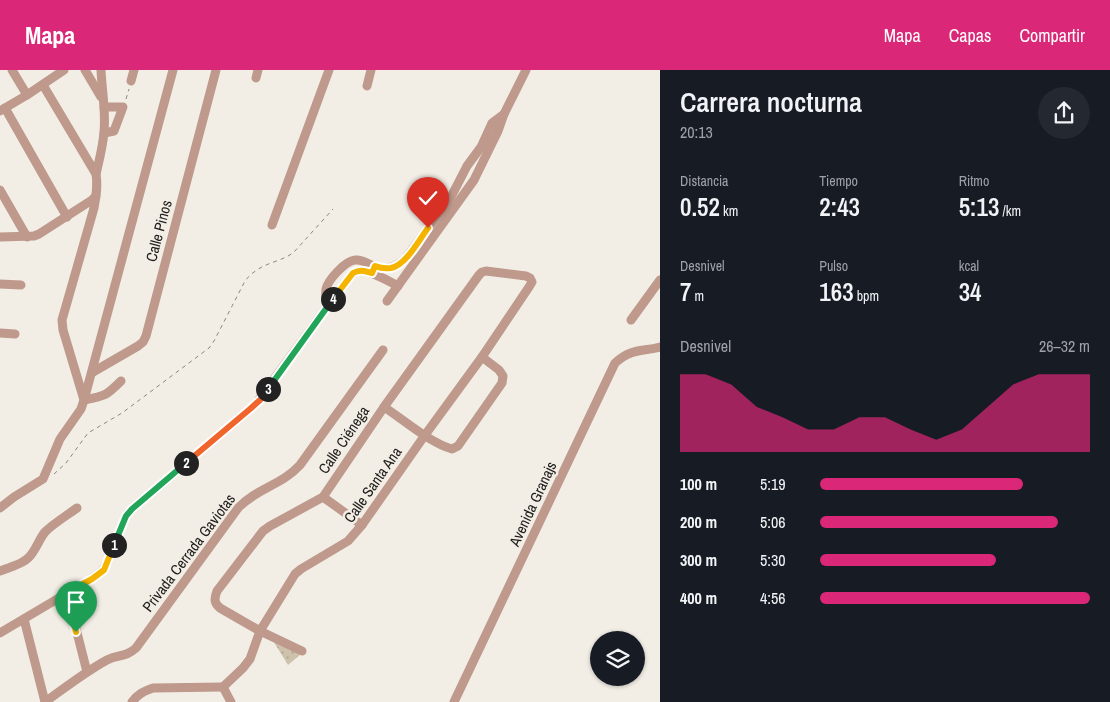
<!DOCTYPE html>
<html lang="es">
<head>
<meta charset="utf-8">
<style>
	:root { --surface:#171b24; --page:#242831; --text:#f1f3f6; --muted:#9ea1a6; --accent:#db2777 }
	body { margin:0; font-family:"Archivo Narrow",sans-serif; background:var(--page); color:var(--text); height:100vh; display:flex; flex-direction:column; font-size:19px; white-space:nowrap }
	* { box-sizing:border-box; margin:0 }
	p { font-size:16px; color:var(--muted) }
	.icon { flex:none; width:28px; height:28px; fill:none; stroke:currentColor; stroke-width:2; stroke-linecap:round; stroke-linejoin:round }
	.map { position:relative; flex:1; overflow:hidden }
	.details { display:flex; flex-direction:column; background:var(--surface); width:450px }
	.details>* { flex:none }
	.controls { position:absolute; left:590px; top:561px; display:grid; gap:10px }
	.controls a { display:grid; place-items:center; width:55px; height:55px; border-radius:50%; background:var(--surface); box-shadow:0 1px 4px #0004; font-size:25px }
	.pin { position:absolute; display:grid; place-items:center; width:42px; height:42px; color:#fff; margin:-51px -21px; border-radius:50% 50% 50% 0; rotate:-45deg; box-shadow:0 0 5px #0007 }
	.pin .icon { rotate:45deg }
	.km { position:absolute; width:25px; height:25px; margin:-12px; border-radius:50%; background:#222; color:#fff; font-size:14px; line-height:25px; text-align:center }
	.round { display:grid; place-items:center; flex:none; width:52px; height:52px; border-radius:26px; background:var(--page) }
	.headline { display:flex; align-items:center; justify-content:space-between; height:85px; padding:0 20px }
	h1 { font-size:28px; font-weight:600; line-height:38px }
	.stats { display:grid; grid-template-columns:repeat(3,1fr); gap:8px; height:85px; padding:5px 20px }
	.stats div { display:grid; align-content:center }
	.stats b { font-size:25px; font-weight:600 }
	.stats small { font-size:14px; font-weight:400 }
	.stats p { font-size:14px }
	.chart { height:140px; padding:10px 20px }
	.chart p { display:flex; justify-content:space-between }
	.chart svg { width:100%; height:90px; margin-top:5px; fill:var(--accent); opacity:.7 }
	ul { padding:0 20px; list-style:none; font-size:16px }
	li { display:grid; grid-template-columns:80px 60px 1fr; align-items:center; height:38px }
	li i { height:12px; border-radius:6px; background:var(--accent) }
	header { display:flex; align-items:center; gap:30px; box-sizing:border-box; height:70px; padding:0 25px; background:var(--accent); color:#fff }
	header strong { font-size:24px }
	nav { display:flex; gap:28px; margin-inline-start:auto; font-size:18px }
	main { display:flex; flex:1; min-height:0 }
	.map>svg:first-child { display:block }
	.park { fill:url(#park-dots) }
	.lines { fill:none; stroke-linecap:round; stroke-linejoin:round }
	.path { stroke:#8a8781; stroke-width:1; stroke-dasharray:4 4; stroke-linecap:butt }
	.street { stroke:#be998c; stroke-width:9 }
	.split-1-casing { stroke:#fff; stroke-width:10 }
	.split-2-casing { stroke:#fff; stroke-width:10 }
	.split-3-casing { stroke:#fff; stroke-width:10 }
	.split-4-casing { stroke:#fff; stroke-width:10 }
	.split-5-casing { stroke:#fff; stroke-width:10 }
	.split-1 { stroke:#f5b400; stroke-width:6 }
	.split-2 { stroke:#22a559; stroke-width:6 }
	.split-3 { stroke:#f0652b; stroke-width:6 }
	.split-4 { stroke:#22a559; stroke-width:6 }
	.split-5 { stroke:#f5b400; stroke-width:6 }
	.labels { text-anchor:middle; stroke-width:5; stroke-linejoin:round; paint-order:stroke }
	.street-label { font-size:15px; fill:#1f1d1a; stroke:#f2eee6 }
</style>
</head>
<body>
<header>
<strong>Mapa</strong>
<nav><a>Mapa</a><a>Capas</a><a>Compartir</a></nav>
</header>
<main>
<div class="map">
<svg width="660" height="632" viewBox="0 0 660 632">
	<defs>
		<pattern id="park-dots" width="8" height="8" patternUnits="userSpaceOnUse" patternTransform="scale(1.25)"><rect width="8" height="8" fill="#cec2ad"/><path d="M2 2h.1M6 6h.1" fill="none" stroke="#b0a694" stroke-width="1.8" stroke-linecap="round"/></pattern>
	</defs>
	<rect width="100%" height="100%" fill="#f2eee6"/>
	<!-- park -->
	<path class="park" d="M272 569 301 584 288 595Z"/>
	<g class="lines">
		<!-- path -->
		<g class="path">
			<path d="M126 29 129 19"/>
			<path d="M54 404 66 393 88 363 122 343 209 278 214 271 245 211C248 207 252 203 257 200 268 192 283 191 294 182L333 139"/>
		</g>
		<!-- street -->
		<g class="street">
			<path d="M12 0 27 25"/>
			<path d="M85 0 101 27"/>
			<path d="M256 8 258 0"/>
			<path d="M131 11 134 0"/>
			<path d="M43 15 96 104C98 117 96 126 94 138L62 250 63 260 84 330C105 326 106 326 121 311"/>
			<path d="M367 16 371 0"/>
			<path d="M5 38 67 147"/>
			<path d="M0 41 27 25 64 0"/>
			<path d="M104 63 114 61 123 37H104"/>
			<path d="M96 104C99 91 103 76 104 62 106 41 102 21 101 0"/>
			<path d="M0 120 27 167"/>
			<path d="M272 155 329 0"/>
			<path d="M0 167 34 166 39 164 92 130 96 126"/>
			<path d="M0 214 21 215"/>
			<path d="M387 231 474 110 498 61 504 44 526 0"/>
			<path d="M329 234C326 229 325 225 326 219 328 210 345 191 355 190 362 189 367 193 373 196 386 201 396 197 405 189L451 127 467 96 481 77 492 53 504 44"/>
			<path d="M631 250 660 210"/>
			<path d="M0 263 15 264"/>
			<path d="M93 302 138 276 143 272 146 266 216 0"/>
			<path d="M384 337C404 350 430 373 452 379L458 376 502 313 503 306 499 300 482 287"/>
			<path d="M323 427 362 455"/>
			<path d="M0 438 14 427 43 409 60 369 81 339 84 330 173 0"/>
			<path d="M0 501C12 496 26 494 33 482 38 475 40 468 45 462 54 453 66 446 77 438"/>
			<path d="M67 523 87 602"/>
			<path d="M24 549 45 632"/>
			<path d="M0 563 91 509 103 500 107 493 123 453 126 446 132 439 255 335 329 234 353 203C365 196 386 210 398 216"/>
			<path d="M223 617 243 598 250 589 260 561 295 504 301 499 348 471 362 455 425 365 482 287 529 217 532 212 530 208 526 206 486 201 482 202 479 205 384 337 323 427 270 456 263 461 217 521C214 529 214 533 220 538L260 561 302 581"/>
			<path d="M223 617 231 632"/>
			<path d="M45 632C66 617 85 602 107 590 118 584 125 588 136 578L238 438C257 418 282 415 300 395L383 280"/>
			<path d="M132 632C138 624 144 621 153 618L223 617"/>
			<path d="M454 632 615 293C632 278 641 282 660 277"/>
		</g>
	</g>
	<g class="lines">
		<defs>
			<path id="split-1" d="M76 562 66 523 92 509 104 500 114 475"/>
			<path id="split-2" d="M114 475 126 446 132 439 186 393"/>
			<path id="split-3" d="M186 393 250 339 260 330 268 319"/>
			<path id="split-4" d="M268 319 333 229"/>
			<path id="split-5" d="M333 229 353 203C360 199 365 201 372 203L375 196C380 198 385 199 391 198 406 195 419 170 428 158"/>
		</defs>
		<!-- split-1 casing -->
		<use href="#split-1" class="split-1-casing"/>
		<!-- split-2 casing -->
		<use href="#split-2" class="split-2-casing"/>
		<!-- split-3 casing -->
		<use href="#split-3" class="split-3-casing"/>
		<!-- split-4 casing -->
		<use href="#split-4" class="split-4-casing"/>
		<!-- split-5 casing -->
		<use href="#split-5" class="split-5-casing"/>
		<!-- split-1 -->
		<use href="#split-1" class="split-1"/>
		<!-- split-2 -->
		<use href="#split-2" class="split-2"/>
		<!-- split-3 -->
		<use href="#split-3" class="split-3"/>
		<!-- split-4 -->
		<use href="#split-4" class="split-4"/>
		<!-- split-5 -->
		<use href="#split-5" class="split-5"/>
	</g>
	<g class="labels">
		<!-- street labels -->
		<g class="street-label">
			<text transform="translate(159 161) rotate(-75)" y="5">Calle Pinos</text>
			<text transform="translate(344 370) rotate(-56)" y="5">Calle Ciénega</text>
			<text transform="translate(373 415) rotate(-55)" y="5">Calle Santa Ana</text>
			<text transform="translate(533 434) rotate(-65)" y="5">Avenida Granajs</text>
			<text transform="translate(189 483) rotate(-53)" y="5">Privada Cerrada Gaviotas</text>
		</g>
	</g>
</svg>
<div class="controls">
<a><svg class="icon" aria-label="layers" viewBox="0 0 24 24"><path d="M12 4l9 5-9 5-9-5zM3 14l9 5 9-5"/></svg></a>
</div>
<div class="pin" style="left:76px;top:562px;background:#1e9e55"><svg class="icon" aria-label="arrive" viewBox="0 0 24 24"><path d="M6 21V4h12l-3 4 3 4H6"/></svg></div>
<div class="pin" style="left:428px;top:158px;background:#d93025"><svg class="icon" aria-label="check" viewBox="0 0 24 24"><path d="M5 12l5 5 9-10"/></svg></div>
<b class="km" style="left:114px;top:475px">1</b>
<b class="km" style="left:186px;top:393px">2</b>
<b class="km" style="left:268px;top:319px">3</b>
<b class="km" style="left:333px;top:229px">4</b>
</div>
<section class="details">
<div class="headline"><div><h1>Carrera nocturna</h1><p>20:13</p></div><a class="round"><svg class="icon" aria-label="share" viewBox="0 0 24 24"><path d="M12 15V3M7 8l5-5 5 5M5 13v7h14v-7"/></svg></a></div>
<div class="stats">
<div><p>Distancia</p><b>0.52<small> km</small></b></div>
<div><p>Tiempo</p><b>2:43</b></div>
<div><p>Ritmo</p><b>5:13<small> /km</small></b></div>
</div>
<div class="stats">
<div><p>Desnivel</p><b>7<small> m</small></b></div>
<div><p>Pulso</p><b>163<small> bpm</small></b></div>
<div><p>kcal</p><b>34</b></div>
</div>
<div class="chart"><p><span>Desnivel</span>26–32 m</p>
<svg viewBox="0 0 160 44" preserveAspectRatio="none"><path d="M0 44V6L10 6L20 11L30 22L40 27L50 33L60 33L70 27L80 27L90 33L100 38L110 33L120 22L130 11L140 6L150 6L160 6V44z"/></svg>
</div>
<ul>
<li><b>100 m</b>5:19<i style="width:75%"></i></li>
<li><b>200 m</b>5:06<i style="width:88%"></i></li>
<li><b>300 m</b>5:30<i style="width:65%"></i></li>
<li><b>400 m</b>4:56<i style="width:100%"></i></li>
</ul>
</section>
</main>
</body>
</html>
